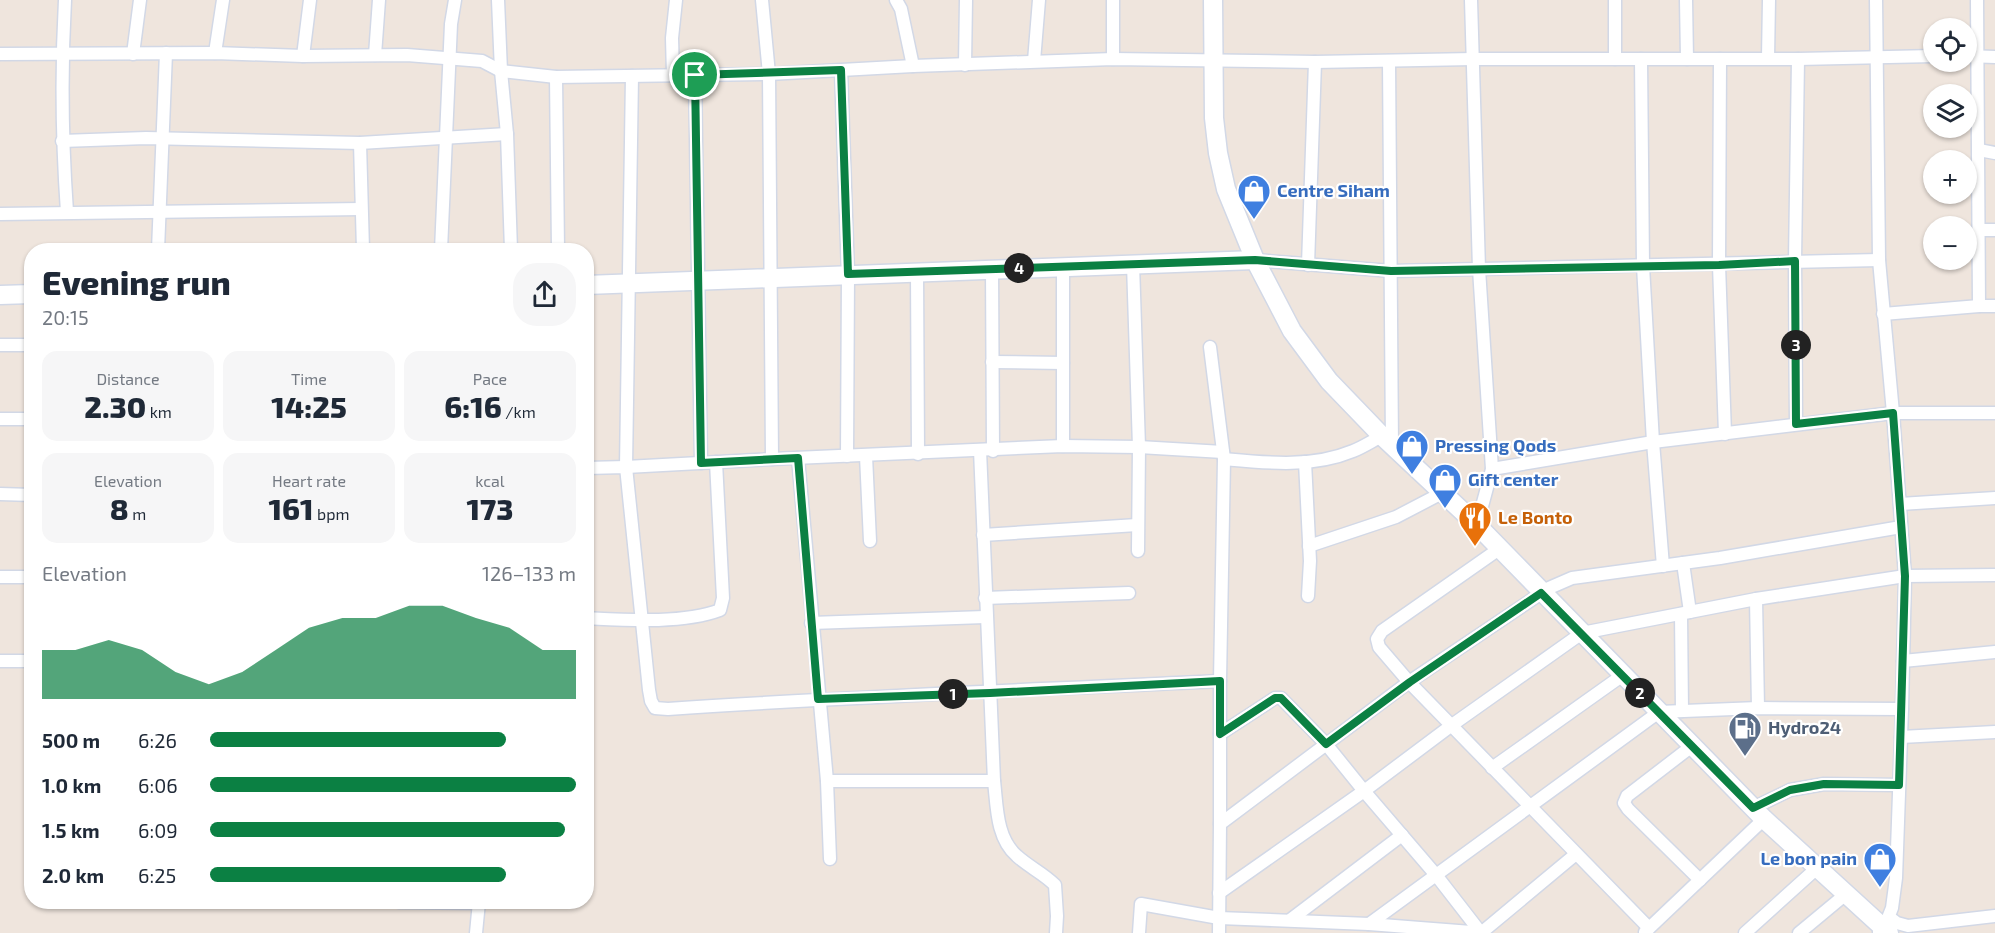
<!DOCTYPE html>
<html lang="en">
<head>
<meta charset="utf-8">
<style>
	:root { --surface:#fff; --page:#f6f6f7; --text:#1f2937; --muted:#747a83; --accent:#0b8043 }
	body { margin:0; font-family:"Exo 2",sans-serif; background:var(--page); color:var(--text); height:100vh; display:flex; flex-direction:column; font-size:22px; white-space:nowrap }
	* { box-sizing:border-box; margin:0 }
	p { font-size:20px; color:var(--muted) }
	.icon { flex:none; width:33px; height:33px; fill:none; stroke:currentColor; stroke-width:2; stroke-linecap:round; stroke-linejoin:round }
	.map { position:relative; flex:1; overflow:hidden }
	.drawer { position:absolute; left:24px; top:243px; width:570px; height:666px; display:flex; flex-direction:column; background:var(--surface); border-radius:24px; box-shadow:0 2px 4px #0004 }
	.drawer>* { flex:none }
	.fabs { position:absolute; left:1923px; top:18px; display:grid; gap:12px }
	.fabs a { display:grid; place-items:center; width:54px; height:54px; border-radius:50%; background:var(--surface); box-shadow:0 2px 4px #0004; font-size:30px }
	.pin { position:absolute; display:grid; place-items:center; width:51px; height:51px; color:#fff; margin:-26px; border:3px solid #fff; border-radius:50%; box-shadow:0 2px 6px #0007 }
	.km { position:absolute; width:30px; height:30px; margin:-15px; border-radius:50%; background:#222; color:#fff; font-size:16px; line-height:30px; text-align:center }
	.round { display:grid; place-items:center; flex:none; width:63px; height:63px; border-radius:24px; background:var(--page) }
	.headline { display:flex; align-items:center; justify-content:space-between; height:102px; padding:0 18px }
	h1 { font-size:33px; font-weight:800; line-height:45px }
	.figures { display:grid; grid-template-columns:repeat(3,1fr); gap:9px; height:102px; padding:6px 18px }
	.figures div { display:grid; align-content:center; border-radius:15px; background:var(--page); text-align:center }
	.figures b { font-size:30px; font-weight:800 }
	.figures small { font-size:16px; font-weight:400 }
	.figures p { font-size:16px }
	.chart { height:168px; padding:12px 18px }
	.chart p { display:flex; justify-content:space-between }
	.chart svg { width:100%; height:108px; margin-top:6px; fill:var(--accent); opacity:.7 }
	ul { padding:0 18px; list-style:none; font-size:20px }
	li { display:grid; grid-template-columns:96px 72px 1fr; align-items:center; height:45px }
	li i { height:15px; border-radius:8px; background:var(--accent) }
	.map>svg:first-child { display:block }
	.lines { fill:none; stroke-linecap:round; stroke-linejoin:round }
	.street-casing { stroke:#d2d8e6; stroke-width:15 }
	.secondary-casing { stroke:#d2d8e6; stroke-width:21 }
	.street { stroke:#fff; stroke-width:12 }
	.secondary { stroke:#fff; stroke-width:18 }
	.route-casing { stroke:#fff; stroke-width:12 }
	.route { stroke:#0b8043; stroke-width:8 }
	.labels { text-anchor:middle; stroke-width:4.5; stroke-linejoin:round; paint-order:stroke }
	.shop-label { font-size:18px; font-weight:bold; fill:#366cbe; stroke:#fff; text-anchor:start }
	.food-label { font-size:18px; font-weight:bold; fill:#c56008; stroke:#fff; text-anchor:start }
	.service-label { font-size:18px; font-weight:bold; fill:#4e5e75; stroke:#fff; text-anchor:start }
</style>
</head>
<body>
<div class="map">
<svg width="1995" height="933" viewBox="0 0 1995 933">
	<rect width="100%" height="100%" fill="#efe5dd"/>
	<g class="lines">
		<defs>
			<g id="street">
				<path d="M65 0C61 71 62 141 67 212"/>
				<path d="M498 0 501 71 507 134 511 250"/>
				<path d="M896 0 901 9 913 66"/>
				<path d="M1471 0 1479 269 1492 469 1477 525"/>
				<path d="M1615 0V59"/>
				<path d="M1686 0 1687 59"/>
				<path d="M1876 0 1879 260 1893 413 1905 576 1902 709 1896 878 1892 908 1884 928 1879 932"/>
				<path d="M215 53 223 0"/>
				<path d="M0 54 215 53 303 56 407 55 482 61 501 71 556 77 769 74 913 66 1113 59 1315 62 1473 59H1798L1934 56"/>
				<path d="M133 54 140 0"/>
				<path d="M375 55 379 0"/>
				<path d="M303 56 310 0"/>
				<path d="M1966 56 1995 57"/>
				<path d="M1768 58 1769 0"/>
				<path d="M1113 59V0"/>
				<path d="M1641 59 1643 266 1653 442 1663 566"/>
				<path d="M1720 59 1719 265 1725 434"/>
				<path d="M1034 61 1039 0"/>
				<path d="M1389 61 1392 446"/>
				<path d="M965 65 966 0"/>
				<path d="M841 71 848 274 847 456"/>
				<path d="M673 75 672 38 676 0"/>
				<path d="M695 75 701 463"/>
				<path d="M632 76 626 467 772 459 769 74 762 0"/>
				<path d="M556 77 558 250"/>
				<path d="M62 141 146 138 360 143 507 134"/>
				<path d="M360 143 363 250"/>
				<path d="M1979 150 1995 153"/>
				<path d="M0 214 361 209"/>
				<path d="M1979 230H1995"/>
				<path d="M158 250 166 53"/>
				<path d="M441 250 451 24 455 0"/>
				<path d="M1255 260 1391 271 1879 260"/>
				<path d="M1133 264 1139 447 1138 551"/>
				<path d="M1308 265 1315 62"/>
				<path d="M992 269 993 451"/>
				<path d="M917 272 918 454"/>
				<path d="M1979 306H1995"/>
				<path d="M1883 314 1979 306 1977 0"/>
				<path d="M0 345H32"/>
				<path d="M1210 347 1224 459 1220 681V824"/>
				<path d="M992 362 1063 363"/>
				<path d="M0 419H32"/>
				<path d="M1796 424 1795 261 1798 59"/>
				<path d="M1063 446V266"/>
				<path d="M866 456 870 541"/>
				<path d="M798 458 827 781 830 859"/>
				<path d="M772 459 1063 446 1139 447 1223 452"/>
				<path d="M1224 459C1267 463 1312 468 1353 451 1363 447 1372 441 1382 436"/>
				<path d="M1305 462 1310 561 1308 596"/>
				<path d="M586 468 626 467 649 690 651 701 655 708 668 709C852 696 1036 690 1220 681"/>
				<path d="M1492 469 1653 442 1893 413H1995"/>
				<path d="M0 494 32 495"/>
				<path d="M1900 504 1995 498"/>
				<path d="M983 535 1137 525"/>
				<path d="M1309 546 1396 517 1442 493"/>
				<path d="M1499 549 1382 631 1377 639 1379 647 1409 682 1649 928"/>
				<path d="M1683 563 1690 612"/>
				<path d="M0 577H32"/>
				<path d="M985 598 1129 593"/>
				<path d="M1756 599 1758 708"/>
				<path d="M1681 614 1682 711"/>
				<path d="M586 618C626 620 683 624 720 610L723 598 716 462"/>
				<path d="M811 623 985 617"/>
				<path d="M0 661H32"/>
				<path d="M1903 661 1995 652"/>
				<path d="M1220 734 1275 698H1281L1326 744 1364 791 1452 725 1582 633 1756 599 1905 576 1995 575"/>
				<path d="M1901 737 1995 732"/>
				<path d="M1692 746 1627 796 1624 803 1628 809 1700 880"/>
				<path d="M1492 768 1623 675"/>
				<path d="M827 781H994L980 450"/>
				<path d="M994 781C997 806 996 838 1017 856 1029 867 1043 873 1055 885L1057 916 1056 933"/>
				<path d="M1753 808 1790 790 1824 784 1899 785"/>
				<path d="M1219 893 1364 791 1436 875 1481 933 1576 854"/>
				<path d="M399 902 479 903"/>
				<path d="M1889 917 1897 923 1908 926 1995 916"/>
				<path d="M1290 920 1402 835"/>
				<path d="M1369 924 1659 712 1758 708 1902 709"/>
				<path d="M1645 932 1764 819"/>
				<path d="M476 933 479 902"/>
				<path d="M1139 933 1141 904 1219 918 1369 924 1484 933"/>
				<path d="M1219 933 1220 824 1409 682 1549 588 1572 578 1720 558 1901 527"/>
				<path d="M1745 933 1817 868"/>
				<path d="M1799 933 1846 894"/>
			</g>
			<g id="secondary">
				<path d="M1213 0 1214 118 1218 153 1226 189 1255 260 1292 331 1329 381 1382 436 1477 525 1764 819 1889 933"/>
				<path d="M586 285 1255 260"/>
				<path d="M0 295 32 294"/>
			</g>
		</defs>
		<!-- street casing -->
		<use href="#street" class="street-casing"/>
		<!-- secondary casing -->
		<use href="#secondary" class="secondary-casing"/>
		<!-- street -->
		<use href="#street" class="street"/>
		<!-- secondary -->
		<use href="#secondary" class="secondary"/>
	</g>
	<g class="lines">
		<defs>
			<path id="route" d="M841 70 848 274 1255 260 1391 271 1719 265 1795 261 1796 424 1893 413 1905 576 1899 785 1824 784 1790 790 1753 808 1541 593 1410 682 1326 744 1281 698H1275L1220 734V681L990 693 818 699 798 458 701 463 695 75Z"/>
		</defs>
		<!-- route casing -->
		<use href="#route" class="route-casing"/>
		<!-- route -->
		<use href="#route" class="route"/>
	</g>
	<!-- icons -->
	<defs>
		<symbol id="shop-pin" viewBox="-11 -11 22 30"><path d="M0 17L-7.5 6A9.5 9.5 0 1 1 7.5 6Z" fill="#3f7fe0" stroke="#fff"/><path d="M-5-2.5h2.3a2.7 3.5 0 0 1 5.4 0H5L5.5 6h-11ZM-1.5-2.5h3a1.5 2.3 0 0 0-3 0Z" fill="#fff"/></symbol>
		<symbol id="restaurant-pin" viewBox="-11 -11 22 30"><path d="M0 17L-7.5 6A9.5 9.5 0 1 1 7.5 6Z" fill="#e8710a" stroke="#fff"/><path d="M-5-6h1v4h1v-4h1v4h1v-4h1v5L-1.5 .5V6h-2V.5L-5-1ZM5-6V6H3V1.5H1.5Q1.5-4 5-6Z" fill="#fff"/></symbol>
		<symbol id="fuel-pin" viewBox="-11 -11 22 30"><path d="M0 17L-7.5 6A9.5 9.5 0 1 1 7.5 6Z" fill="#5c6f8a" stroke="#fff"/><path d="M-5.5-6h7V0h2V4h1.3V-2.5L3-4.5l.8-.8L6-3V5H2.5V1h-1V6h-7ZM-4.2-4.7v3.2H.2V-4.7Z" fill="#fff"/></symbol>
	</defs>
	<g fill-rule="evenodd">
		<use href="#shop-pin" x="1235" y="172" width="38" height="52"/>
		<use href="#shop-pin" x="1393" y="427" width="38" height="52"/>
		<use href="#shop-pin" x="1426" y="461" width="38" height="52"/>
		<use href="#restaurant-pin" x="1456" y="499" width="38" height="52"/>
		<use href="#fuel-pin" x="1726" y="709" width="38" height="52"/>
		<use href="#shop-pin" x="1861" y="840" width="38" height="52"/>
	</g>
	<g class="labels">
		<!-- shop labels -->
		<g class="shop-label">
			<text x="1277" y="197">Centre Siham</text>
			<text x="1435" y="452">Pressing Qods</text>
			<text x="1468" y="486">Gift center</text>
			<text x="1857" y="865" text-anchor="end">Le bon pain</text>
		</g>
		<!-- food labels -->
		<g class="food-label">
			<text x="1498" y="524">Le Bonto</text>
		</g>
		<!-- service labels -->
		<g class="service-label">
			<text x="1768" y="734">Hydro24</text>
		</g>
	</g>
</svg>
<div class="fabs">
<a><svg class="icon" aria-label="locate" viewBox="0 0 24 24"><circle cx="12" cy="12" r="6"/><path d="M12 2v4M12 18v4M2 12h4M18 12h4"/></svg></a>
<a><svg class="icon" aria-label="layers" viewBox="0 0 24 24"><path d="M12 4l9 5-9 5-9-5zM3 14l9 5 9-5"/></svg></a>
<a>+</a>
<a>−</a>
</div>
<div class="pin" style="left:695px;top:75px;background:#1e9e55"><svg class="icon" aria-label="arrive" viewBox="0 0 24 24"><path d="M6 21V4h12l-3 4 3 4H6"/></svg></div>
<b class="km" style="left:953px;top:694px">1</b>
<b class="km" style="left:1640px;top:693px">2</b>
<b class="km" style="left:1796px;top:345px">3</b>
<b class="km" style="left:1019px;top:268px">4</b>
<section class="drawer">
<div class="headline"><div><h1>Evening run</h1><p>20:15</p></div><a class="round"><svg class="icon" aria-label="share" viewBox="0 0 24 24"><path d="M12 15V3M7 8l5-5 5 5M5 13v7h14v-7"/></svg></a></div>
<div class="figures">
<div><p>Distance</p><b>2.30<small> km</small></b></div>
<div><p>Time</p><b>14:25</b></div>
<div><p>Pace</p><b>6:16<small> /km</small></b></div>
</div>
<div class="figures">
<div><p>Elevation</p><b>8<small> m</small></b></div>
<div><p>Heart rate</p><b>161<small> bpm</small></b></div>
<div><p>kcal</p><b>173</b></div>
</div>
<div class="chart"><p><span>Elevation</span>126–133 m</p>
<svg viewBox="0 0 160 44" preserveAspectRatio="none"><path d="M0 44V24L10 24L20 20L30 24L40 33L50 38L60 33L70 24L80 15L90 11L100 11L110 6L120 6L130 11L140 15L150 24L160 24V44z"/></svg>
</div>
<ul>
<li><b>500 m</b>6:26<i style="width:81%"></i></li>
<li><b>1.0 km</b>6:06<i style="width:100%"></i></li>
<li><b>1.5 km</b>6:09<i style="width:97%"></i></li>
<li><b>2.0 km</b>6:25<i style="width:81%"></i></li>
</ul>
</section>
</div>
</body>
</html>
